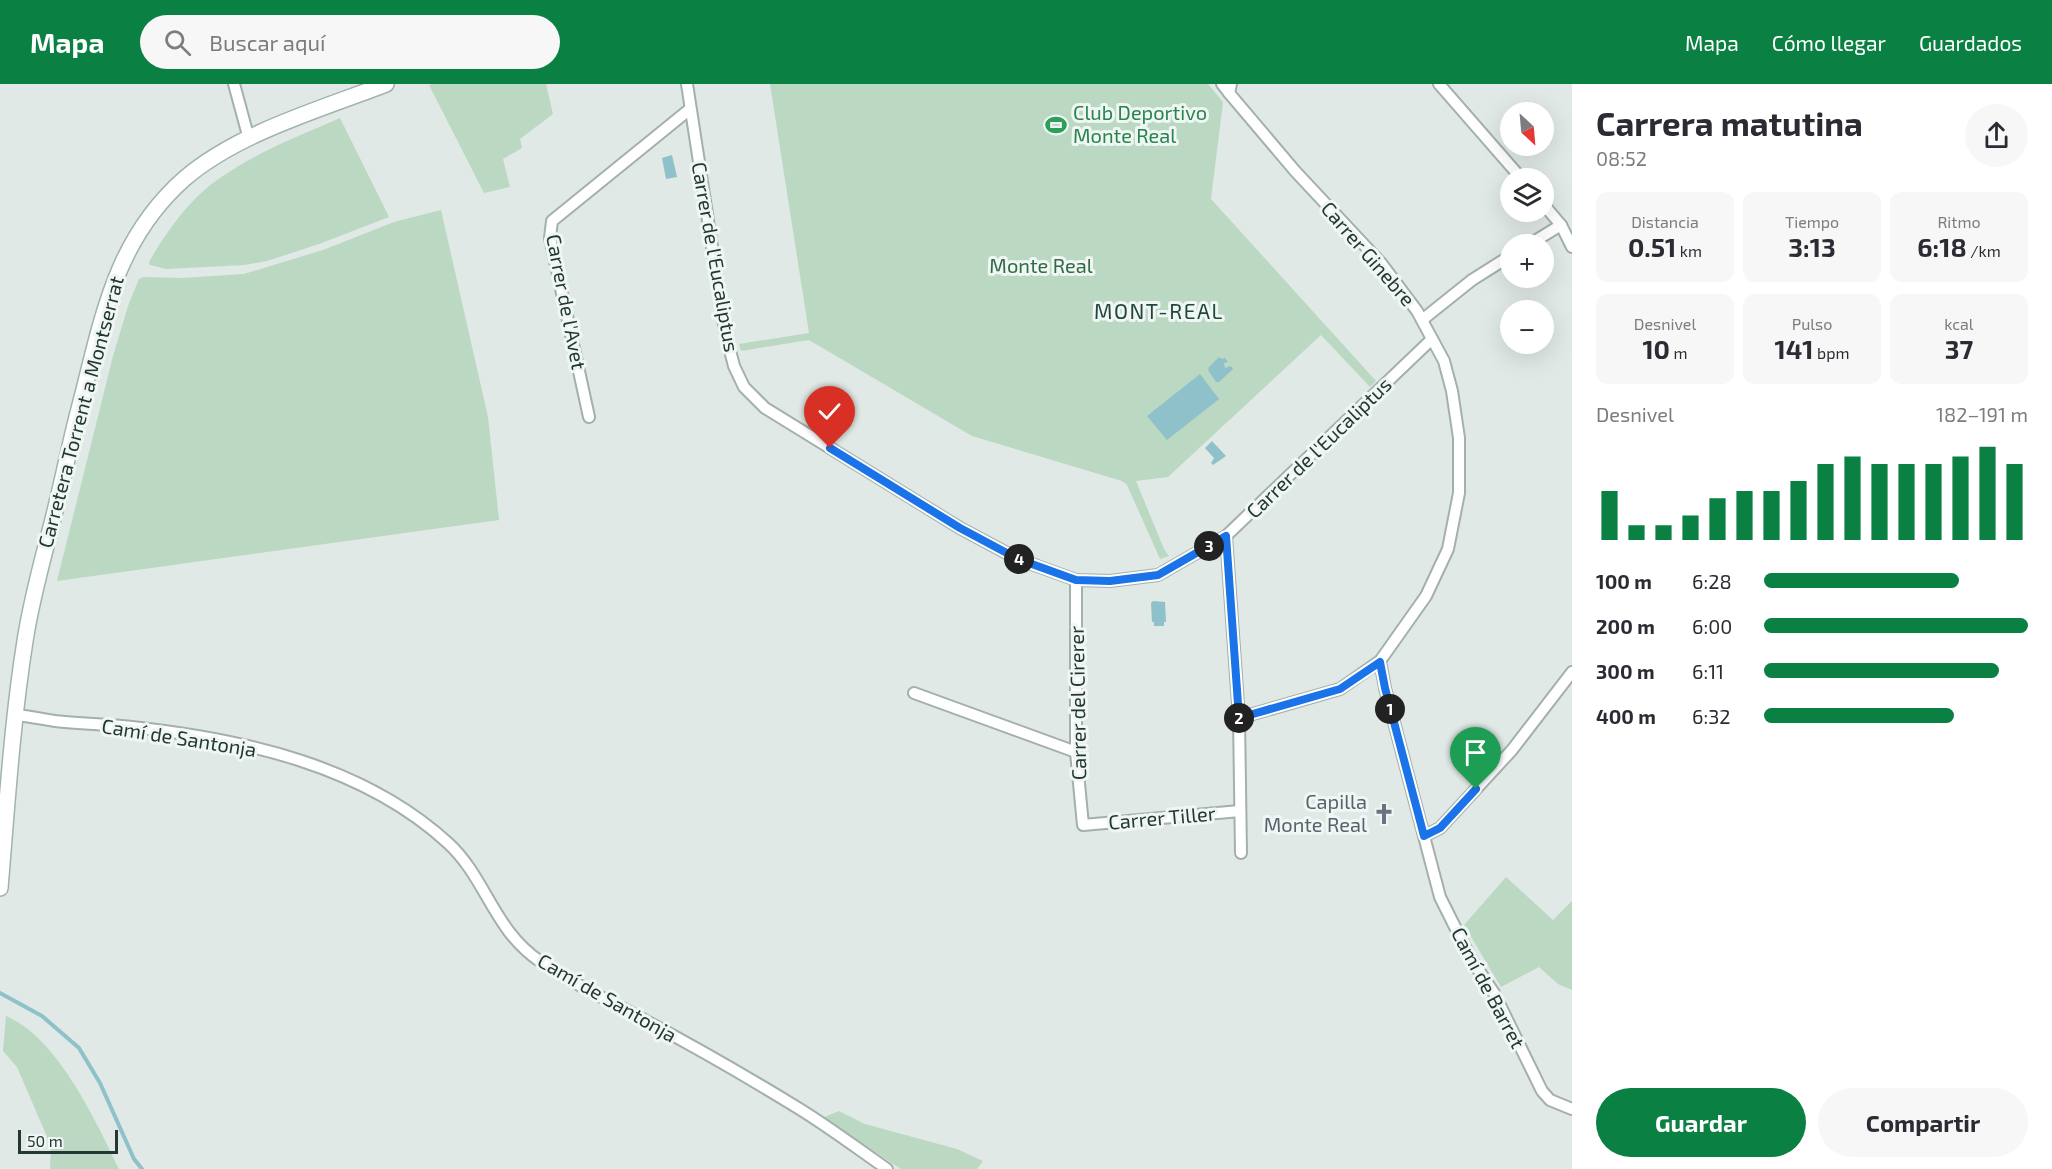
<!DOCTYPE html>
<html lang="es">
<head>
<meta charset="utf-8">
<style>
	:root { --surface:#fff; --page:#f7f7f7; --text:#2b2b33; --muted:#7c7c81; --accent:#0b8043 }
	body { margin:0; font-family:"Exo 2",sans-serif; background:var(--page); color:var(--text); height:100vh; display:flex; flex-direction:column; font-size:22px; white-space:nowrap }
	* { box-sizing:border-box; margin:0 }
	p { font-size:20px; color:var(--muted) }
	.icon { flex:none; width:33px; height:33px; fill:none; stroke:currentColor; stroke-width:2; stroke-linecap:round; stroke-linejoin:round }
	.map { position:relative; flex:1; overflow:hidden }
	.details { display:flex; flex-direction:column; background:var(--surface); width:480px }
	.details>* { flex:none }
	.needle { width:39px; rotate:154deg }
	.fabs { position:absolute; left:1500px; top:18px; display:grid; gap:12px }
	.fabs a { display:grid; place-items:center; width:54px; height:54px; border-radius:50%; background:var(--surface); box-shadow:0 6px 24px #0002; font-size:30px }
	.scale { position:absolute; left:18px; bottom:15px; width:100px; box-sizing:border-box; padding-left:6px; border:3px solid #233832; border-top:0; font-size:16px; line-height:21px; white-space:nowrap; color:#233832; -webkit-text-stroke:4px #f0f6f3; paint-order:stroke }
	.pin { position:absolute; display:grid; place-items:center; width:51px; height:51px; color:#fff; margin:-62px -26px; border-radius:50% 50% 50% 0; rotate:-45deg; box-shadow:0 0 6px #0007 }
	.pin .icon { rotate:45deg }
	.km { position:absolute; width:30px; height:30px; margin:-15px; border-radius:50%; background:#222; color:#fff; font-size:16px; line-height:30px; text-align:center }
	.round { display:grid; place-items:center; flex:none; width:63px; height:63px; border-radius:32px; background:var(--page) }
	.overview { display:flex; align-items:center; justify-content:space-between; height:102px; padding:0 24px }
	h1 { font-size:33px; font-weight:700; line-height:45px }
	.figures { display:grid; grid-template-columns:repeat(3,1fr); gap:9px; height:102px; padding:6px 24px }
	.figures div { display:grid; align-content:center; border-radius:12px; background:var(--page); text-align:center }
	.figures b { font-size:26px; font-weight:700 }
	.figures small { font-size:16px; font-weight:400 }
	.figures p { font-size:16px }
	.chart { height:168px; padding:12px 24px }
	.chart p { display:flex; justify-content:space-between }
	.chart svg { width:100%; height:108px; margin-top:6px; stroke:var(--accent); stroke-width:6 }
	.primary-button { display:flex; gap:12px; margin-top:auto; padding:12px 24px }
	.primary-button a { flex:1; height:69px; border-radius:36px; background:var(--accent); color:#fff; font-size:24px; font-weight:700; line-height:69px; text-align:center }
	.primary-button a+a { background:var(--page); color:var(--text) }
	ul { padding:0 24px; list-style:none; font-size:20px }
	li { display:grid; grid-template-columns:96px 72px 1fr; align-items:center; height:45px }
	li i { height:15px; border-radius:8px; background:var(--accent) }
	header { display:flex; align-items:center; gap:36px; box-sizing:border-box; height:84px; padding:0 30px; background:var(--accent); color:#fff }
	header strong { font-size:28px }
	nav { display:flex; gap:33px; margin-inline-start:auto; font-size:21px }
	.search { width:420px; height:54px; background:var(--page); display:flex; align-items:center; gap:15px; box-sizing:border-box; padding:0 21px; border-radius:33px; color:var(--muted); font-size:22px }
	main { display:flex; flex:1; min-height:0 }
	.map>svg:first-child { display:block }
	.green { fill:#bbd8c3 }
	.water { fill:#8ec1c9 }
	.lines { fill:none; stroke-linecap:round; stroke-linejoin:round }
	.stream { stroke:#8ec1c9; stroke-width:4 }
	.street-casing { stroke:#a4b0ac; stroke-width:14 }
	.secondary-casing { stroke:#a1b4ac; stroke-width:18 }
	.street { stroke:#fff; stroke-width:10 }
	.secondary { stroke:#fff; stroke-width:15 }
	.route-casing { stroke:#fff; stroke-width:12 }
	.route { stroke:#1a73e8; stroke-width:8 }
	.labels { text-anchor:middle; stroke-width:6; stroke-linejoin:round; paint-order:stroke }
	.leisure-label { font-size:20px; fill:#27864d; stroke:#f0f6f3; text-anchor:start }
	.street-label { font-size:20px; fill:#233832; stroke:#f0f6f3 }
	.park-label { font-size:20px; fill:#316a46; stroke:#f0f6f3 }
	.worship-label { font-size:20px; fill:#5b616d; stroke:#f0f6f3; text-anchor:end }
	.neighbourhood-label { font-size:21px; letter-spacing:1.5px; fill:#21473d; stroke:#f0f6f3 }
</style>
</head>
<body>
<header>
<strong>Mapa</strong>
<div class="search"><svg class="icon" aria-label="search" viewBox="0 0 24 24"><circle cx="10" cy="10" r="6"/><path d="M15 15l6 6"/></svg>Buscar aquí</div>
<nav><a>Mapa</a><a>Cómo llegar</a><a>Guardados</a></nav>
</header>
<main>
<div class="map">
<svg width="1572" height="1085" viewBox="0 0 1572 1085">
	<rect width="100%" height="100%" fill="#e0e9e5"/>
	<!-- green -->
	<g class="green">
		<path d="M433 0H546L553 30 520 55 522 64 503 75 510 103 484 109 429 1Z"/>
		<path d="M770 0H1208L1223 18 1211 115 1376 297 1370 303 1321 251 1168 393 1136 397 1164 465 1169 472 1160 475 1127 401 1122 397 972 352 809 256 741 267 739 260 809 249Z"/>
		<path d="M340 34 389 133 319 160 267 177 244 181 166 185 150 181 149 178C167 147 190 114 220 94 257 68 299 52 340 34Z"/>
		<path d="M441 126 488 333 499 436 57 497 113 272 129 219 139 195 144 193 182 194 244 190 323 166 394 138Z"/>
		<path d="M1506 793 1553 836 1572 817V906L1558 900 1539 883 1501 903 1464 841Z"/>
		<path d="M6 932C57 953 96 1037 119 1085H50L51 1062 17 983 3 967Z"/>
		<path d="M839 1027 865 1040 957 1065 983 1077 977 1085H901L822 1034Z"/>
	</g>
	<!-- water -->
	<g class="water">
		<path d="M672 71 677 93 666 95 662 74Z"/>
		<path d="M1219 273 1222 275 1225 274 1228 278 1224 279 1225 284 1231 282 1233 285 1219 298H1216L1208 286 1209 283Z"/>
		<path d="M1200 290 1219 315 1167 356 1147 332Z"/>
		<path d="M1212 357 1226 372 1213 381 1211 379 1214 374 1205 364Z"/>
		<path d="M1153 517 1165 518 1166 538H1164V542H1154V538H1152L1151 519Z"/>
	</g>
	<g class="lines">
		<!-- stream -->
		<path class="stream" d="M0 909 42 932 79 964 100 999 134 1075 142 1085"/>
		<defs>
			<g id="street">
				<path d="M234 0 249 55"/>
				<path d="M687 0 725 247 734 282 744 303 765 324 960 444 1018 475 1076 496 1110 497 1158 491 1226 452 1432 255"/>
				<path d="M1222 0 1229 9 1231 0"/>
				<path d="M1439 0 1521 94"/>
				<path d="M1229 9 1295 87 1381 179 1417 227 1444 277 1452 307 1459 354V409L1448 465 1426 512 1380 577 1340 605 1239 634"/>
				<path d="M1544 121 1561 141 1572 163"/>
				<path d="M1530 160 1561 141"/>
				<path d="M1422 236 1472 196 1510 172"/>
				<path d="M589 333 550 154 552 137 690 25"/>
				<path d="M1226 452 1239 634 1241 769"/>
				<path d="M1076 496V668L1083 741 1240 727"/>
				<path d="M1380 577 1385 604 1440 813 1471 875 1494 909 1542 1007 1550 1016 1572 1025"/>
				<path d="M914 609 1076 668"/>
				<path d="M15 631C28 632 42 635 55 637 80 640 106 640 132 643 242 655 363 681 448 759 487 795 493 846 541 878 575 901 612 918 648 938 699 965 749 994 798 1024 829 1043 858 1065 887 1085"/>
				<path d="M1424 752 1440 744 1512 666 1572 588"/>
			</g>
			<path id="secondary" d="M0 804C7 721 12 639 25 557 31 517 42 478 52 439 62 401 69 363 79 325 102 238 113 158 184 95 237 49 321 25 386 0"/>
		</defs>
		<!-- street casing -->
		<use href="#street" class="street-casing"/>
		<!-- secondary casing -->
		<use href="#secondary" class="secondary-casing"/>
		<!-- street -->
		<use href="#street" class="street"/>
		<!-- secondary -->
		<use href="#secondary" class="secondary"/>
	</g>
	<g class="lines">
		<defs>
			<path id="route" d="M830 364 960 444 1018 475 1076 496 1110 497 1158 491 1226 452 1239 634 1340 605 1380 578 1385 604 1424 752 1440 744 1476 705"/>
		</defs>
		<!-- route casing -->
		<use href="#route" class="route-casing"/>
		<!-- route -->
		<use href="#route" class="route"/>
	</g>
	<!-- icons -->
	<defs>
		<symbol id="stadium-bare" viewBox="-9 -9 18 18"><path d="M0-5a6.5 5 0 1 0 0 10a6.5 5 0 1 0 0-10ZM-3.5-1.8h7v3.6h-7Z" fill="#2e9e5b" stroke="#f0f6f3" stroke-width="2.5" paint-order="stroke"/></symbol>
		<symbol id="church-bare" viewBox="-9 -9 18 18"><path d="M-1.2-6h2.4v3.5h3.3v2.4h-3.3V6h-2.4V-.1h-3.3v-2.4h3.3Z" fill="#6b7280" stroke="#f0f6f3" stroke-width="2.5" paint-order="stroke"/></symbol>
	</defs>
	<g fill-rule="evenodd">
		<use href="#stadium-bare" x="1041" y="26" width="30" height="30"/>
		<use href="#church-bare" x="1369" y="715" width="30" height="30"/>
	</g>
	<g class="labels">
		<!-- leisure labels -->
		<g class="leisure-label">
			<text x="1073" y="36">Club Deportivo<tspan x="1073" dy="23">Monte Real</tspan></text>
		</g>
		<!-- street labels -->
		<g class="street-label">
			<text transform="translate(1368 170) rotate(49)" y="7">Carrer Ginebre</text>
			<text transform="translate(715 173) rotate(80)" y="7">Carrer de l'Eucaliptus</text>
			<text transform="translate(566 218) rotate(79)" y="7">Carrer de l'Avet</text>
			<text transform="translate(81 328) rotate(-75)" y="7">Carretera Torrent a Montserrat</text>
			<text transform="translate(1319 364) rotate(-44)" y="7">Carrer de l'Eucaliptus</text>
			<text transform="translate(1078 619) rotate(-91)" y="7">Carrer del Cirerer</text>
			<text transform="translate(179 654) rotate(9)" y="7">Camí de Santonja</text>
			<text transform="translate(1162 734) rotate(-5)" y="7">Carrer Tiller</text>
			<text transform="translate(1488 904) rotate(62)" y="7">Camí de Barret</text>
			<text transform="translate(607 914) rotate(30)" y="7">Camí de Santonja</text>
		</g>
		<!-- park labels -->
		<g class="park-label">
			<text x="1041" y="189">Monte Real</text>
		</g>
		<!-- worship labels -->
		<g class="worship-label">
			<text x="1367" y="725">Capilla<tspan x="1367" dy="23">Monte Real</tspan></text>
		</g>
		<!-- neighbourhood labels -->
		<g class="neighbourhood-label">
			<text x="1159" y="235">MONT-REAL</text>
		</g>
	</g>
</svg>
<div class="fabs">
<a><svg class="needle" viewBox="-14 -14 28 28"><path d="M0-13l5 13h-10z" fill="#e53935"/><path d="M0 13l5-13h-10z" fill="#7c7c81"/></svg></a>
<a><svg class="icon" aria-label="layers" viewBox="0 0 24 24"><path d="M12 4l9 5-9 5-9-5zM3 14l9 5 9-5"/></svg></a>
<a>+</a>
<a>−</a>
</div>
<div class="scale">50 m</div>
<div class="pin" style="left:1476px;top:705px;background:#1e9e55"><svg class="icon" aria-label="arrive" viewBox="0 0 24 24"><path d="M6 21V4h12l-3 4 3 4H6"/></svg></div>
<div class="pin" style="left:830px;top:364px;background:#d93025"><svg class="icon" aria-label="check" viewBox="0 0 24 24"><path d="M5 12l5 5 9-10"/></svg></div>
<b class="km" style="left:1390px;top:625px">1</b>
<b class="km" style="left:1239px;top:634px">2</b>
<b class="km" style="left:1209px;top:462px">3</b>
<b class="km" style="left:1019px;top:475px">4</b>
</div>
<section class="details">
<div class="overview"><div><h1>Carrera matutina</h1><p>08:52</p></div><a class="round"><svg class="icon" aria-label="share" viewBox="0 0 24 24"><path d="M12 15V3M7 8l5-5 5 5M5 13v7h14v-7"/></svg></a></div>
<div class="figures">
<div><p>Distancia</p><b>0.51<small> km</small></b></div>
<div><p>Tiempo</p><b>3:13</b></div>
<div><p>Ritmo</p><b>6:18<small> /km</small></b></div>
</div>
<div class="figures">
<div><p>Desnivel</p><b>10<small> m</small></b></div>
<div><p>Pulso</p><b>141<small> bpm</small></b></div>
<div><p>kcal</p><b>37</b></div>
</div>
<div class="chart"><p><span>Desnivel</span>182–191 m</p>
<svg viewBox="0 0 160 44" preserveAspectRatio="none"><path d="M5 44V24M15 44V38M25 44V38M35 44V34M45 44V27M55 44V24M65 44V24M75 44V20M85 44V13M95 44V10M105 44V13M115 44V13M125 44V13M135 44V10M145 44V6M155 44V13"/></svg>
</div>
<ul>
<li><b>100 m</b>6:28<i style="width:74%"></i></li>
<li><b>200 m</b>6:00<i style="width:100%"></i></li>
<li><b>300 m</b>6:11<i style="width:89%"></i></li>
<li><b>400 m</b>6:32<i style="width:72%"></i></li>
</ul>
<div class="primary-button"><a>Guardar</a><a>Compartir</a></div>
</section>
</main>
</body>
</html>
